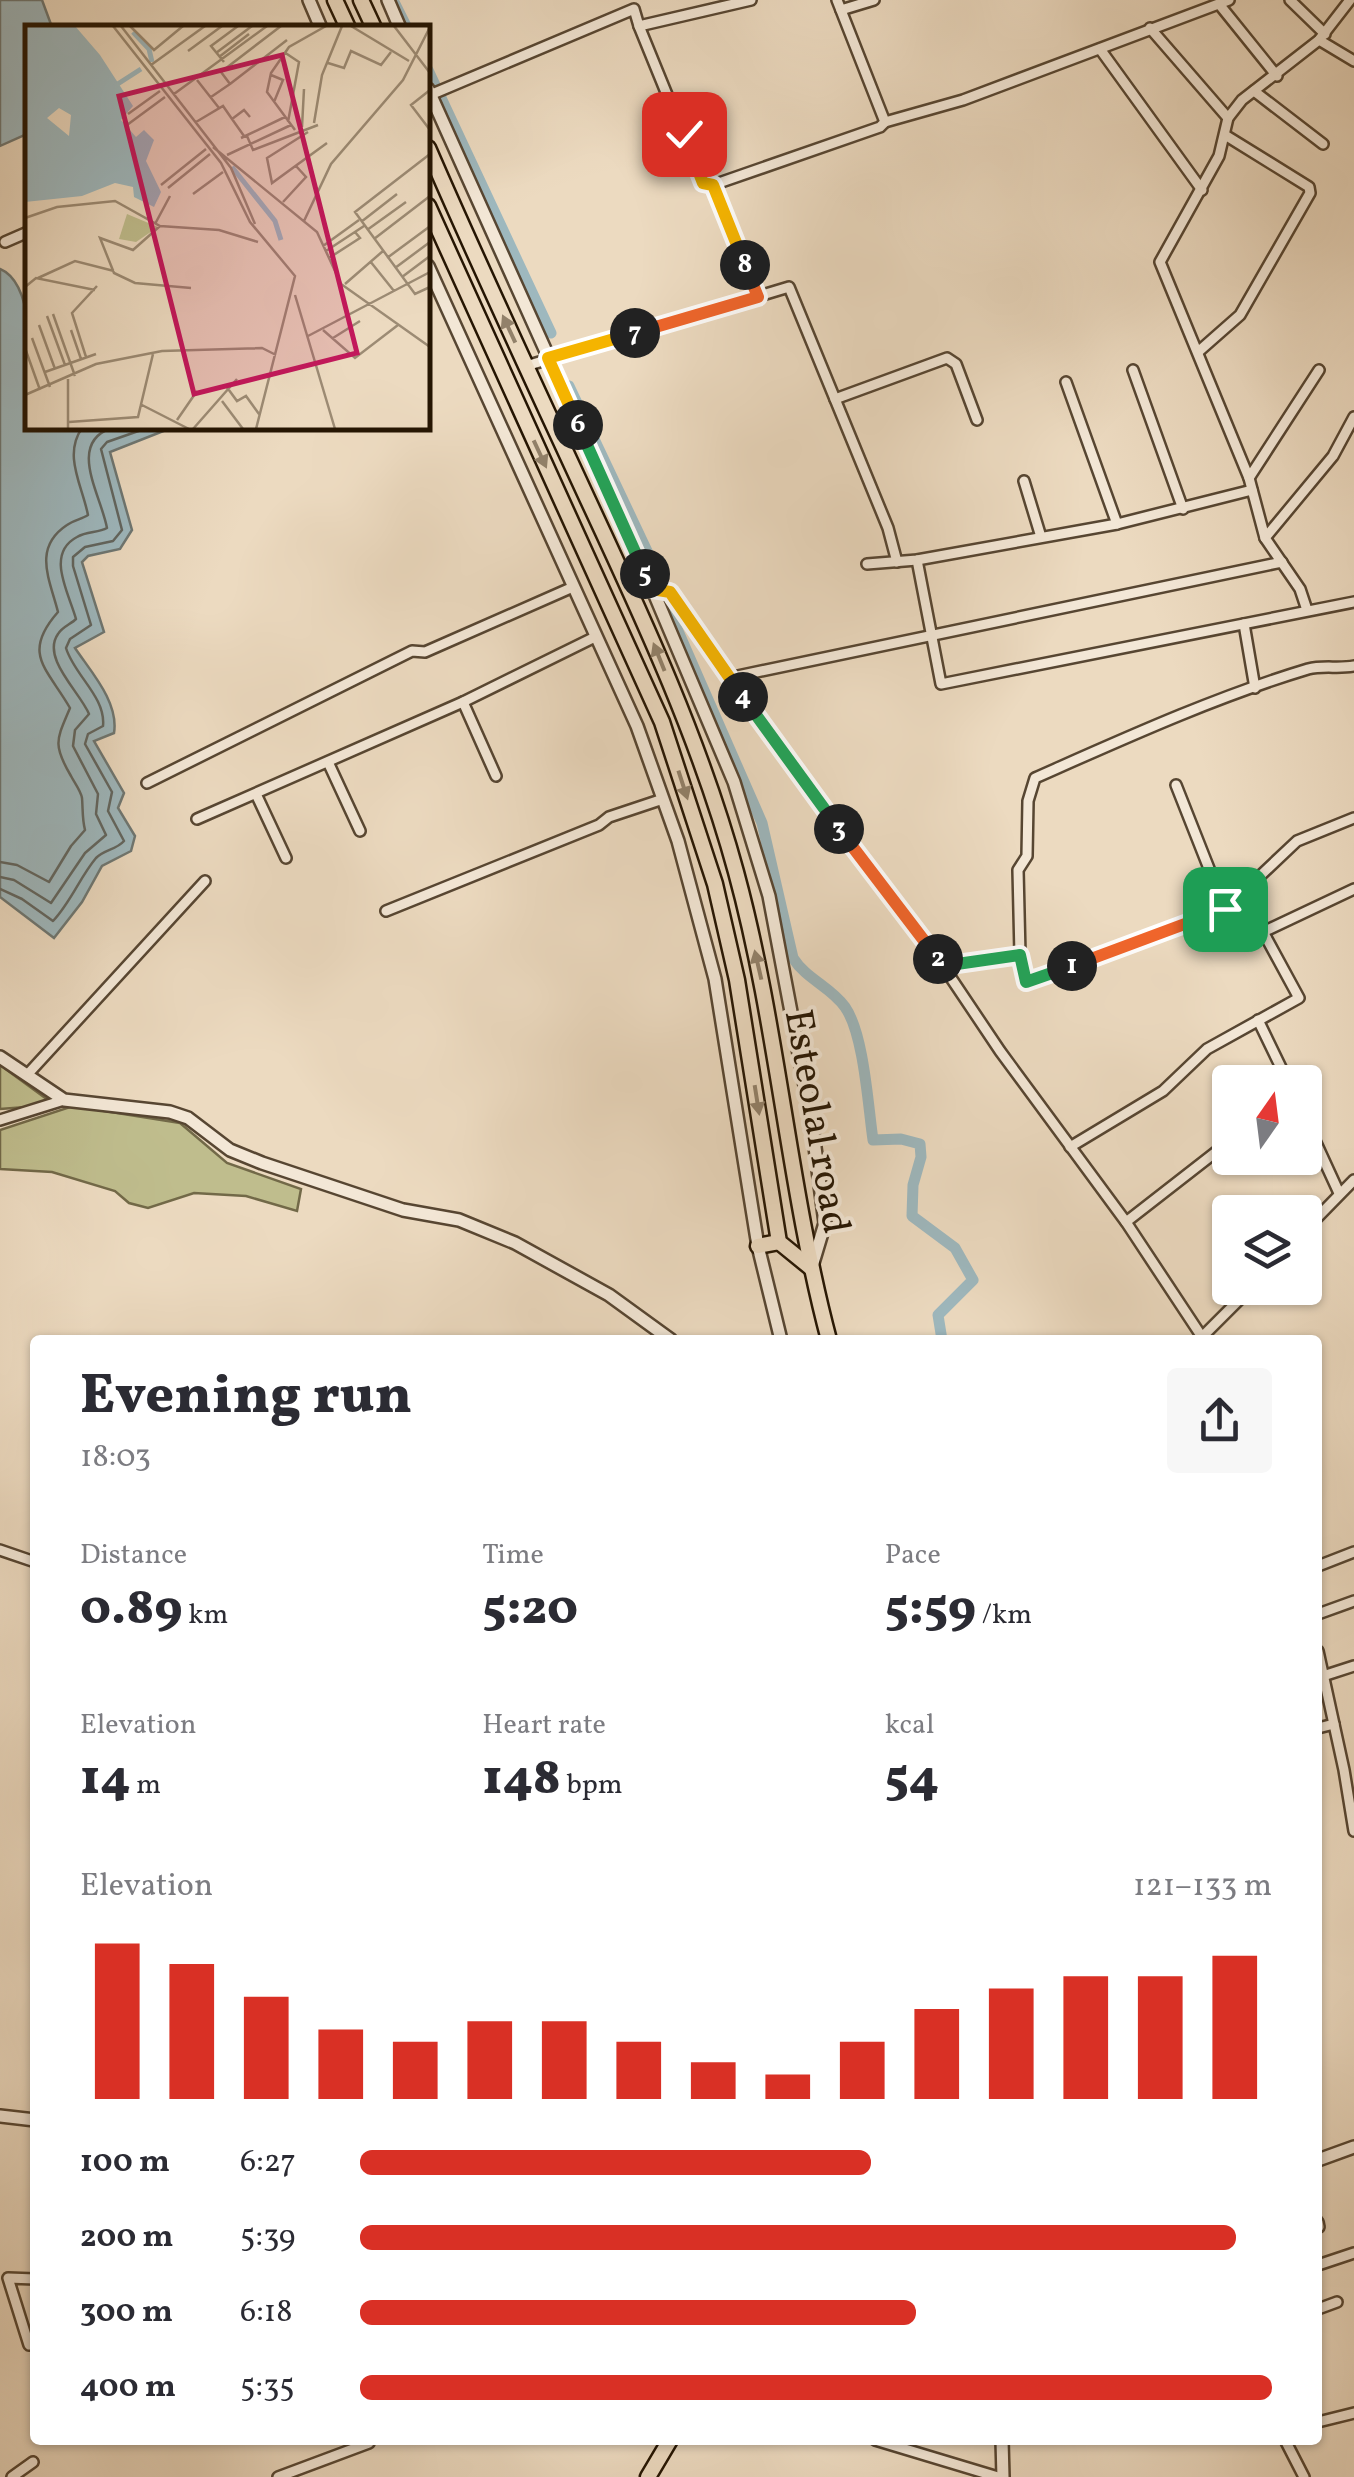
<!DOCTYPE html>
<html lang="en">
<head>
<meta charset="utf-8">
<style>
	:root { --surface:#fff; --page:#f7f7f7; --text:#2b2b33; --muted:#7c7c81; --accent:#d93025 }
	body { margin:0; font-family:Vollkorn,serif; background:var(--page); color:var(--text); height:100vh; display:flex; flex-direction:column; font-size:38px; white-space:nowrap }
	* { box-sizing:border-box; margin:0 }
	p { font-size:32px; color:var(--muted) }
	.icon { flex:none; width:55px; height:55px; fill:none; stroke:currentColor; stroke-width:2; stroke-linecap:round; stroke-linejoin:round }
	.map { position:relative; flex:1; overflow:hidden }
	.sheet { position:absolute; left:30px; top:1335px; width:1292px; height:1110px; display:flex; flex-direction:column; background:var(--surface); border-radius:10px; box-shadow:0 2px 8px #0004 }
	.sheet>* { flex:none }
	.needle { width:65px; rotate:14deg }
	.buttons { position:absolute; left:1212px; top:1065px; display:grid; gap:20px }
	.buttons a { display:grid; place-items:center; width:110px; height:110px; border-radius:10px; background:var(--surface); box-shadow:0 2px 8px #0004; font-size:50px }
	.pin { position:absolute; display:grid; place-items:center; width:85px; height:85px; color:#fff; margin:-42px; border-radius:20px; box-shadow:0 5px 15px #0006 }
	.km { position:absolute; width:50px; height:50px; margin:-25px; border-radius:50%; background:#222; color:#fff; font-size:28px; line-height:50px; text-align:center }
	.round { display:grid; place-items:center; flex:none; width:105px; height:105px; border-radius:10px; background:var(--page) }
	.summary { display:flex; align-items:center; justify-content:space-between; height:170px; padding:0 50px }
	h1 { font-size:55px; font-weight:800; line-height:75px }
	.metrics { display:grid; grid-template-columns:repeat(3,1fr); gap:15px; height:170px; padding:10px 50px }
	.metrics div { display:grid; align-content:center }
	.metrics b { font-size:50px; font-weight:800 }
	.metrics small { font-size:28px; font-weight:400 }
	.metrics p { font-size:28px }
	.chart { height:280px; padding:20px 50px }
	.chart p { display:flex; justify-content:space-between }
	.chart svg { width:100%; height:180px; margin-top:10px; stroke:var(--accent); stroke-width:6 }
	ul { padding:0 50px; list-style:none; font-size:32px }
	li { display:grid; grid-template-columns:160px 120px 1fr; align-items:center; height:75px }
	li i { height:25px; border-radius:12px; background:var(--accent) }
	.map>svg:first-child { display:block }
	.green { fill:#bfbd8d; stroke:#726948; stroke-width:2.5 }
	.water { fill:#9eb8be; stroke:#6e7773; stroke-width:2.5 }
	.lines { fill:none; stroke-linecap:round; stroke-linejoin:round }
	.shore { stroke:#626660; stroke-width:2.5 }
	.canal { stroke:#9eb8be; stroke-width:11 }
	.minor-casing { stroke:#574632; stroke-width:14 }
	.tertiary-casing { stroke:#574632; stroke-width:16 }
	.trunk-casing { stroke:#251502; stroke-width:19 }
	.minor { stroke:#f3e7d6; stroke-width:9 }
	.tertiary { stroke:#f3e7d6; stroke-width:11 }
	.trunk { stroke:#ecdac0; stroke-width:14 }
	.oneway { fill:#92816a }
	.split-1-casing { stroke:#fff; stroke-width:20 }
	.split-2-casing { stroke:#fff; stroke-width:20 }
	.split-3-casing { stroke:#fff; stroke-width:20 }
	.split-4-casing { stroke:#fff; stroke-width:20 }
	.split-5-casing { stroke:#fff; stroke-width:20 }
	.split-6-casing { stroke:#fff; stroke-width:20 }
	.split-7-casing { stroke:#fff; stroke-width:20 }
	.split-8-casing { stroke:#fff; stroke-width:20 }
	.split-9-casing { stroke:#fff; stroke-width:20 }
	.split-1 { stroke:#f0652b; stroke-width:12 }
	.split-2 { stroke:#22a559; stroke-width:12 }
	.split-3 { stroke:#f0652b; stroke-width:12 }
	.split-4 { stroke:#22a559; stroke-width:12 }
	.split-5 { stroke:#f5b400; stroke-width:12 }
	.split-6 { stroke:#22a559; stroke-width:12 }
	.split-7 { stroke:#f5b400; stroke-width:12 }
	.split-8 { stroke:#f0652b; stroke-width:12 }
	.split-9 { stroke:#f5b400; stroke-width:12 }
	.labels { text-anchor:middle; stroke-width:8; stroke-linejoin:round; paint-order:stroke }
	.street-label { font-size:40px; fill:#251502; stroke:#f3e7d6 }
	.inset-river { fill:none; stroke:#9eb8be; stroke-width:5 }
	.inset-road { fill:none; stroke:#9c8b74; stroke-width:2.5 }
	.view { fill:#c2185b; fill-opacity:0.15; stroke:#c2185b; stroke-width:5 }
	.inset-edge { fill:none; stroke:#251502; stroke-width:5 }
</style>
</head>
<body>
<div class="map">
<svg width="1354" height="2477" viewBox="0 0 1354 2477">
	<rect width="100%" height="100%" fill="#ecdac0"/>
	<filter id="stains"><feTurbulence type="fractalNoise" baseFrequency=".002" numOctaves="4"/><feColorMatrix values="0 0 0 0 .2 0 0 0 0 .09 0 0 0 0 .02 0 0 0 .5 -.17"/></filter>
	<radialGradient id="worn" r=".72"><stop offset=".6" stop-color="#630" stop-opacity="0"/><stop offset="1" stop-color="#630" stop-opacity=".3"/></radialGradient>
	<!-- green -->
	<g class="green">
		<path d="M0 1065 48 1100 26 1107 0 1109Z"/>
		<path d="M73 1106 180 1123 227 1163 301 1189 297 1211 246 1196 194 1193 148 1208 129 1203 115 1191 52 1172 0 1169V1130Z"/>
	</g>
	<!-- water -->
	<g class="water">
		<path d="M0 0H42L52 27 28 28 27 134 0 146Z"/>
		<path d="M0 269C41 286 28 389 28 428H171L110 452 132 530 120 549 88 556 82 562 104 632 75 648C91 672 119 702 114 733L94 741 124 793 118 808 135 836 131 851 102 866 82 902 54 938 0 897Z"/>
	</g>
	<g class="lines">
		<!-- shore -->
		<g class="shore">
			<path d="M0 862 17 865 49 882 71 846 85 830C82 818 83 809 82 798 81 791 74 782 71 776 52 744 57 739 70 708 47 668 21 654 58 612 50 580 32 548 67 525 74 520 82 519 88 515 82 485 63 455 82 428"/>
			<path d="M0 877 14 880 51 903 85 853 106 835 96 814 98 794 73 746 75 730 89 714C80 692 41 658 58 634 62 627 71 624 76 619 69 593 45 554 77 537 87 531 98 533 107 528 101 495 67 444 111 428"/>
			<path d="M0 889 22 899 53 921C71 902 80 877 96 858 105 849 116 850 124 841L108 811 112 792 85 744 88 734 103 726C106 697 74 675 66 648L70 639 91 625 73 566V557L85 547 113 541 122 530 101 449 107 442 147 428"/>
		</g>
		<!-- canal -->
		<g class="canal">
			<path d="M393 0 407 28"/>
			<path d="M428 70 551 333"/>
			<path d="M569 386 664 587"/>
			<path d="M667 606 762 823 793 958C806 979 831 987 845 1007 864 1034 868 1106 873 1140L901 1139 920 1144 921 1157 913 1185 912 1216 955 1248 973 1280 938 1315 942 1340"/>
		</g>
		<defs>
			<g id="minor">
				<path d="M1290 0 1325 34"/>
				<path d="M1219 4 1277 76"/>
				<path d="M841 10 874 0"/>
				<path d="M639 26 703 183 713 185 758 297"/>
				<path d="M1150 28 1228 118"/>
				<path d="M1319 40 1354 61"/>
				<path d="M1100 49 1202 190"/>
				<path d="M1254 91 1323 144"/>
				<path d="M430 95 634 9 639 26 751 0"/>
				<path d="M885 122 963 100 1229 0"/>
				<path d="M713 185 880 127 885 122 837 0"/>
				<path d="M5 242 28 232"/>
				<path d="M1198 352 1240 315 1310 193 1309 187 1225 135"/>
				<path d="M526 366 789 287 835 399"/>
				<path d="M1133 370 1183 509"/>
				<path d="M1066 382 1117 524"/>
				<path d="M1249 478 1319 370"/>
				<path d="M1024 481 1041 537"/>
				<path d="M1265 538 1333 456 1354 417"/>
				<path d="M917 560 941 684 1354 602"/>
				<path d="M897 562 888 528 835 399 947 358 956 364 977 420"/>
				<path d="M867 564 917 560 1117 524 1252 490"/>
				<path d="M628 585 670 592 855 852 943 966 1000 1051 1126 1222 1204 1340"/>
				<path d="M1307 610 1300 589 1265 538 1249 478 1160 262 1219 156 1228 118 1242 100 1319 40 1350 0"/>
				<path d="M1244 624 1255 688"/>
				<path d="M1354 666C1339 669 1323 665 1308 669 1215 697 1123 739 1035 778L1028 801 1027 856 1018 870 1020 955 1026 982 1210 917 1225 909 1297 841 1354 818"/>
				<path d="M728 678 1282 562"/>
				<path d="M463 702 496 776"/>
				<path d="M328 762 360 831"/>
				<path d="M147 783 412 651 425 652 573 587"/>
				<path d="M1176 785 1225 909"/>
				<path d="M256 794 286 858"/>
				<path d="M197 819 463 702 595 637"/>
				<path d="M386 911 599 825 609 817 663 799"/>
				<path d="M1263 932 1354 889"/>
				<path d="M943 966 1020 955"/>
				<path d="M1258 1020 1288 1082"/>
				<path d="M27 1075 205 881"/>
				<path d="M1305 1119 1339 1193"/>
				<path d="M0 1120 64 1100"/>
				<path d="M1070 1147 1163 1091 1207 1049 1299 998 1242 893"/>
				<path d="M1126 1222 1230 1141"/>
				<path d="M1305 1230 1354 1180"/>
				<path d="M1202 1337 1251 1288"/>
				<path d="M0 1550 35 1562"/>
				<path d="M1318 1566 1354 1552"/>
				<path d="M1318 1614 1354 1601"/>
				<path d="M1318 1651 1344 1770 1354 1831"/>
				<path d="M1323 1676 1354 1666"/>
				<path d="M1318 1728 1334 1724"/>
				<path d="M1318 2222 1319 2227"/>
				<path d="M1318 2265 1354 2253"/>
				<path d="M1318 2309 1337 2302"/>
				<path d="M29 2345 8 2278 35 2279"/>
				<path d="M1318 2422 1354 2413"/>
				<path d="M875 2440 998 2477"/>
				<path d="M1285 2440 1304 2477"/>
				<path d="M12 2477 33 2462"/>
				<path d="M278 2477 369 2443"/>
			</g>
			<g id="tertiary">
				<path d="M309 0 321 28"/>
				<path d="M388 0 400 28"/>
				<path d="M428 89 646 574 734 782 769 896 811 1117 825 1223 813 1263"/>
				<path d="M428 266 637 726 678 841 715 979 758 1246 781 1340"/>
				<path d="M0 1057 64 1100 170 1112 188 1118 230 1150 262 1163 403 1210 459 1220 515 1243 609 1295 671 1340"/>
				<path d="M0 2116 35 2120"/>
				<path d="M1318 2160 1354 2147"/>
				<path d="M1002 2440 1003 2477"/>
			</g>
			<g id="trunk">
				<path d="M335 0 348 28"/>
				<path d="M361 0 374 28"/>
				<path d="M428 148C479 266 534 383 588 500 644 620 701 743 736 872 778 1026 788 1186 829 1340"/>
				<path d="M428 206 662 722 715 884 737 980 779 1242 811 1268"/>
				<path d="M758 1246 779 1242"/>
				<path d="M648 2477 670 2440"/>
			</g>
		</defs>
		<!-- minor casing -->
		<use href="#minor" class="minor-casing"/>
		<!-- tertiary casing -->
		<use href="#tertiary" class="tertiary-casing"/>
		<!-- trunk casing -->
		<use href="#trunk" class="trunk-casing"/>
		<!-- minor -->
		<use href="#minor" class="minor"/>
		<!-- tertiary -->
		<use href="#tertiary" class="tertiary"/>
		<!-- trunk -->
		<use href="#trunk" class="trunk"/>
	</g>
	<!-- one-way arrows -->
	<defs><path id="oneway-solid" d="M-6-.8H1V-3.2L6.5 0L1 3.2V.8H-6Z" transform="scale(2.5)"/></defs>
	<g class="oneway">
		<use href="#oneway-solid" transform="translate(509 329) rotate(-115)"/>
		<use href="#oneway-solid" transform="translate(540 454) rotate(65)"/>
		<use href="#oneway-solid" transform="translate(659 657) rotate(-112)"/>
		<use href="#oneway-solid" transform="translate(683 785) rotate(72)"/>
		<use href="#oneway-solid" transform="translate(758 965) rotate(-103)"/>
		<use href="#oneway-solid" transform="translate(757 1100) rotate(81)"/>
	</g>
	<g class="lines">
		<defs>
			<path id="split-1" d="M1072 966 1225 909"/>
			<path id="split-2" d="M938 959 943 966 1020 955 1026 982 1072 966"/>
			<path id="split-3" d="M839 829 938 959"/>
			<path id="split-4" d="M743 697 839 829"/>
			<path id="split-5" d="M645 574 652 589 670 592 743 697"/>
			<path id="split-6" d="M578 425 645 574"/>
			<path id="split-7" d="M578 425 548 358 635 333"/>
			<path id="split-8" d="M635 333 758 297 745 265"/>
			<path id="split-9" d="M684 134 703 183 713 185 745 265"/>
		</defs>
		<!-- split-1 casing -->
		<use href="#split-1" class="split-1-casing"/>
		<!-- split-2 casing -->
		<use href="#split-2" class="split-2-casing"/>
		<!-- split-3 casing -->
		<use href="#split-3" class="split-3-casing"/>
		<!-- split-4 casing -->
		<use href="#split-4" class="split-4-casing"/>
		<!-- split-5 casing -->
		<use href="#split-5" class="split-5-casing"/>
		<!-- split-6 casing -->
		<use href="#split-6" class="split-6-casing"/>
		<!-- split-7 casing -->
		<use href="#split-7" class="split-7-casing"/>
		<!-- split-8 casing -->
		<use href="#split-8" class="split-8-casing"/>
		<!-- split-9 casing -->
		<use href="#split-9" class="split-9-casing"/>
		<!-- split-1 -->
		<use href="#split-1" class="split-1"/>
		<!-- split-2 -->
		<use href="#split-2" class="split-2"/>
		<!-- split-3 -->
		<use href="#split-3" class="split-3"/>
		<!-- split-4 -->
		<use href="#split-4" class="split-4"/>
		<!-- split-5 -->
		<use href="#split-5" class="split-5"/>
		<!-- split-6 -->
		<use href="#split-6" class="split-6"/>
		<!-- split-7 -->
		<use href="#split-7" class="split-7"/>
		<!-- split-8 -->
		<use href="#split-8" class="split-8"/>
		<!-- split-9 -->
		<use href="#split-9" class="split-9"/>
	</g>
	<g class="labels">
		<!-- street labels -->
		<g class="street-label">
			<text transform="translate(819 1121) rotate(80)" y="14">Esteolal road</text>
		</g>
	</g>
	<!-- overview -->
	<g transform="translate(25 25)">
		<rect width="405" height="405" fill="#ecdac0"/>
		<path d="M102 189 133 202 111 217 94 214Z" fill="#bfbd8d"/>
		<path d="M0 1H50L75 30 108 81 96 95 111 112 119 105 129 115 121 136 136 167 129 182 109 172 108 162 90 158 57 171 0 177ZM34 83 46 90 44 111 22 93Z" fill="#9eb8be" fill-rule="evenodd"/>
		<path class="inset-river" d="M108 7 124 24 127 37M88 62 116 44M207 142 250 196 256 215"/>
		<path class="inset-road" d="M88 1 196 138 225 197 270 251 231 404M96 1 206 143 230 199M105 1 129 25 158 1M326 1 384 36M369 1 405 48M163 26 197 1M259 27 274 37 263 97M191 28 227 1M194 32 224 9M199 37 186 21 213 1M303 38 319 43 326 26 356 40 366 27M126 40 180 1M196 47 256 1M246 50 258 55 249 77M172 55 194 83M205 59 262 15M405 65 386 80 405 105M149 69 242 1M186 72 205 59 196 47M103 89 135 66M171 97 198 81 207 94M289 98 297 50 317 1M102 100 140 72M277 102 279 64M270 105 242 67 246 48 264 22 301 1M283 107 242 133 247 158 302 118M219 111 207 94 219 85 225 92M222 111 228 125 293 100M216 113 260 92M188 122 292 207 316 259 405 322M405 129 330 187 390 269 405 262M202 130 266 100M136 160 181 124M143 163 185 129M168 169 198 147M258 177 281 152 271 141M0 193 32 182 90 176 135 201 194 205 233 217M279 196 306 139 378 55 405 2M336 197 372 169M130 199 145 171M135 201 108 225 75 213 89 248 110 258 166 263M342 205 381 177M349 214 405 171M298 221 334 195M301 226 339 201M304 233 335 213 330 207M362 233 404 202M345 236 369 266M370 243 405 217M377 252 405 231M13 253 50 236 89 246M320 259 358 226M0 262 11 253 70 265M270 270 310 404M28 289 50 351M22 291 40 340M14 300 30 344M46 305 56 334M298 305 330 333 373 300M283 311 405 247M7 313 25 362M308 313 335 296M0 323 15 365M61 332 47 288 72 261M20 347 71 329M201 361 212 376 221 371 234 389M0 370 71 339 137 326 237 323 251 330M197 376 218 404M115 379 164 404M152 395 172 366M44 397 113 392 128 329M43 404V354M168 404 212 354"/>
		<path class="view" d="M257 30 332 328 169 369 94 71Z"/>
		<rect width="405" height="405" class="inset-edge"/>
	</g>
	<rect width="100%" height="100%" filter="url(#stains)"/>
	<rect width="100%" height="100%" fill="url(#worn)"/>
</svg>
<div class="buttons">
<a><svg class="needle" viewBox="-14 -14 28 28"><path d="M0-13l5 13h-10z" fill="#e53935"/><path d="M0 13l5-13h-10z" fill="#7c7c81"/></svg></a>
<a><svg class="icon" aria-label="layers" viewBox="0 0 24 24"><path d="M12 4l9 5-9 5-9-5zM3 14l9 5 9-5"/></svg></a>
</div>
<div class="pin" style="left:1225px;top:909px;background:#1e9e55"><svg class="icon" aria-label="arrive" viewBox="0 0 24 24"><path d="M6 21V4h12l-3 4 3 4H6"/></svg></div>
<div class="pin" style="left:684px;top:134px;background:#d93025"><svg class="icon" aria-label="check" viewBox="0 0 24 24"><path d="M5 12l5 5 9-10"/></svg></div>
<b class="km" style="left:1072px;top:966px">1</b>
<b class="km" style="left:938px;top:959px">2</b>
<b class="km" style="left:839px;top:829px">3</b>
<b class="km" style="left:743px;top:697px">4</b>
<b class="km" style="left:645px;top:574px">5</b>
<b class="km" style="left:578px;top:425px">6</b>
<b class="km" style="left:635px;top:333px">7</b>
<b class="km" style="left:745px;top:265px">8</b>
<section class="sheet">
<div class="summary"><div><h1>Evening run</h1><p>18:03</p></div><a class="round"><svg class="icon" aria-label="share" viewBox="0 0 24 24"><path d="M12 15V3M7 8l5-5 5 5M5 13v7h14v-7"/></svg></a></div>
<div class="metrics">
<div><p>Distance</p><b>0.89<small> km</small></b></div>
<div><p>Time</p><b>5:20</b></div>
<div><p>Pace</p><b>5:59<small> /km</small></b></div>
</div>
<div class="metrics">
<div><p>Elevation</p><b>14<small> m</small></b></div>
<div><p>Heart rate</p><b>148<small> bpm</small></b></div>
<div><p>kcal</p><b>54</b></div>
</div>
<div class="chart"><p><span>Elevation</span>121–133 m</p>
<svg viewBox="0 0 160 44" preserveAspectRatio="none"><path d="M5 44V6M15 44V11M25 44V19M35 44V27M45 44V30M55 44V25M65 44V25M75 44V30M85 44V35M95 44V38M105 44V30M115 44V22M125 44V17M135 44V14M145 44V14M155 44V9"/></svg>
</div>
<ul>
<li><b>100 m</b>6:27<i style="width:56%"></i></li>
<li><b>200 m</b>5:39<i style="width:96%"></i></li>
<li><b>300 m</b>6:18<i style="width:61%"></i></li>
<li><b>400 m</b>5:35<i style="width:100%"></i></li>
</ul>
</section>
</div>
</body>
</html>
